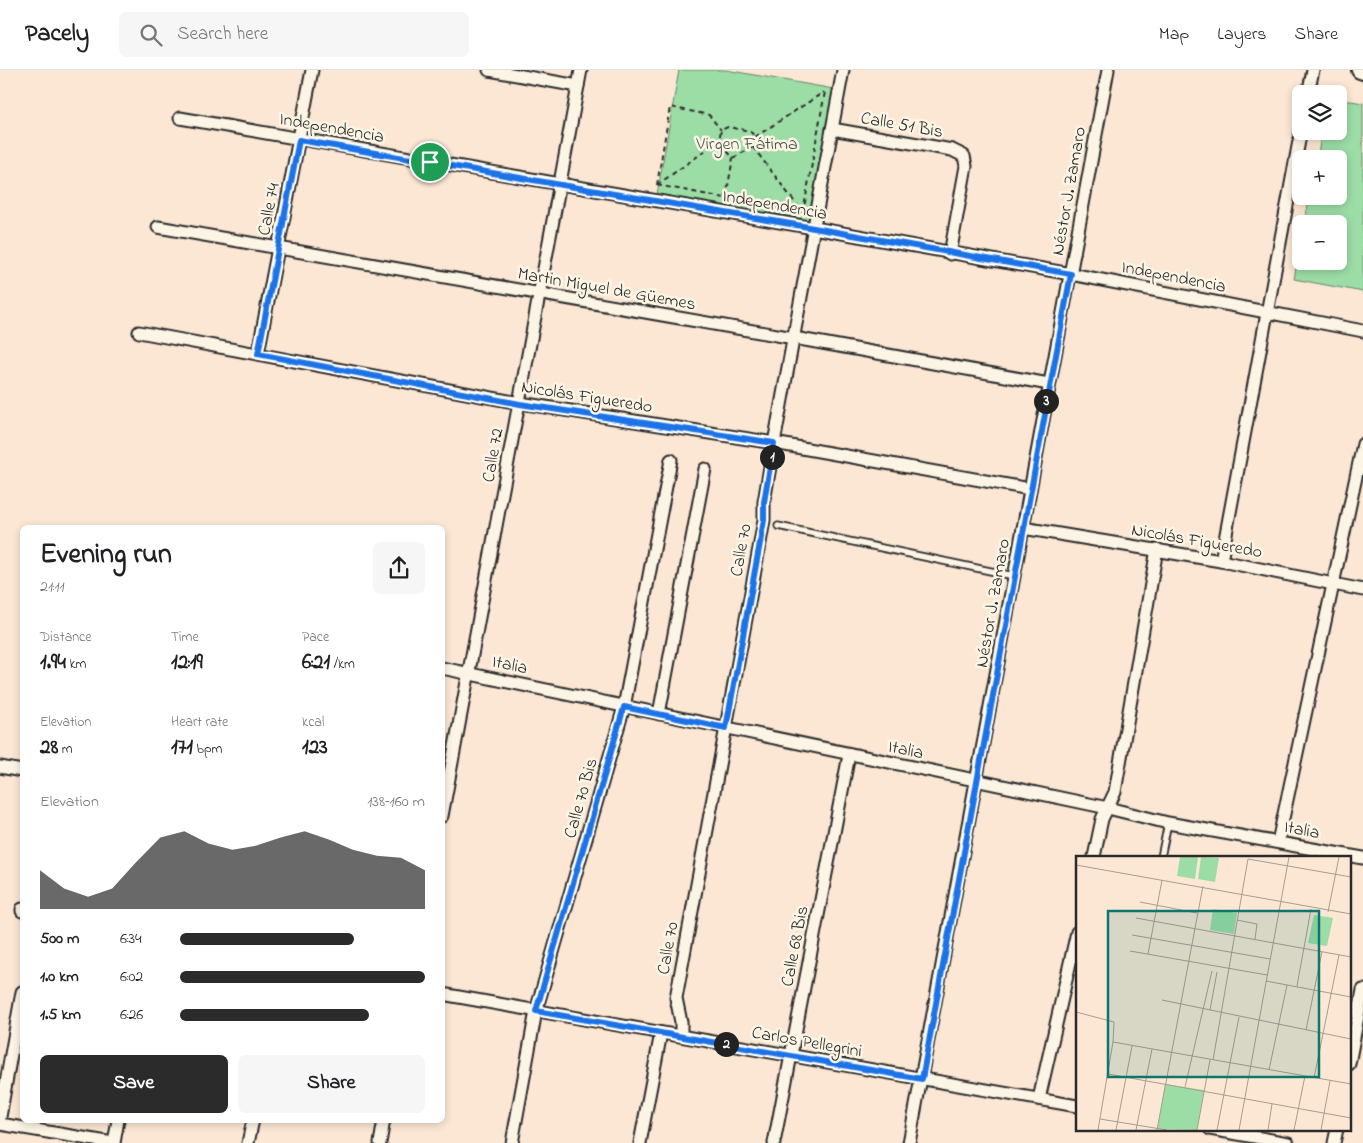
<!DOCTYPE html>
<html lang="en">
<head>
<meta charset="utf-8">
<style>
	:root { --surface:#fff; --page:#f6f6f6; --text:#202124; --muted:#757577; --line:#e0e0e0; --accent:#2b2b2b }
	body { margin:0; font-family:"Indie Flower",sans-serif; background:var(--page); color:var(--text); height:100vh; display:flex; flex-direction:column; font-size:19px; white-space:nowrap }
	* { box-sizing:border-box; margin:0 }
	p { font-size:16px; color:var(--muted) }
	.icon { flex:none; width:28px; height:28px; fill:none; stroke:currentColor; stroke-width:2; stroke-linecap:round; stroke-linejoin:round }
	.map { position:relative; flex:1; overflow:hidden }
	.details { position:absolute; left:20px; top:455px; width:425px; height:598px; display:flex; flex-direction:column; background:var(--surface); border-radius:8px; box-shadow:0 2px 8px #0003 }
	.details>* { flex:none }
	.fabs { position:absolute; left:1292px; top:15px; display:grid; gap:10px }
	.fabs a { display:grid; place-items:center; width:55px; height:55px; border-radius:8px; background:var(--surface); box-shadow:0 2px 8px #0003; font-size:25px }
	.pin { position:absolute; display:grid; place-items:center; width:42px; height:42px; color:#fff; margin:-21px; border:2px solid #fff; border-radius:50%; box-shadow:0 1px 5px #0007 }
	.km { position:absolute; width:25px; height:25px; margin:-12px; border-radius:50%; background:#222; color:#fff; font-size:14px; line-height:25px; text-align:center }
	.round { display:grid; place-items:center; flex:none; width:52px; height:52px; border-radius:8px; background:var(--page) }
	.head { display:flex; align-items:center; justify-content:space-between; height:85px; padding:0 20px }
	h1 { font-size:28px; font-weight:700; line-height:38px }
	.figures { display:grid; grid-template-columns:repeat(3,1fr); gap:8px; height:85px; padding:5px 20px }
	.figures div { display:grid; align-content:center }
	.figures b { font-size:21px; font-weight:700 }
	.figures small { font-size:14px; font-weight:400 }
	.figures p { font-size:14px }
	.chart { height:140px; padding:10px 20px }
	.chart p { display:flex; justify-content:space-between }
	.chart svg { width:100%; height:90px; margin-top:5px; fill:var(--accent); opacity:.7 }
	.button { display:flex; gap:10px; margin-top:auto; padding:10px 20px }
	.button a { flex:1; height:58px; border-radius:8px; background:var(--accent); color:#fff; font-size:20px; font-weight:700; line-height:58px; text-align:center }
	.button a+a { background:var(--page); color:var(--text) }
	ul { padding:0 20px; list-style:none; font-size:16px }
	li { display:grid; grid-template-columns:80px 60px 1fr; align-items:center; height:38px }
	li i { height:12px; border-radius:6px; background:var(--accent) }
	header { display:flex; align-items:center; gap:30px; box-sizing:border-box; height:70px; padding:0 25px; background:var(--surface); border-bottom:1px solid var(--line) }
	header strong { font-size:24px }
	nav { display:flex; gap:28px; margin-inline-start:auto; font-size:18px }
	.search { width:350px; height:45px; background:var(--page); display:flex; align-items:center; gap:12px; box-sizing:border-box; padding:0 18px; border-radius:8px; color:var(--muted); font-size:19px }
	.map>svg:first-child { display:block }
	.green { fill:#9cdda6; stroke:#648468 }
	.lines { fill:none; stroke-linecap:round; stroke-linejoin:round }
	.service-casing { stroke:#2b2b2b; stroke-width:9 }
	.minor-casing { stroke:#2b2b2b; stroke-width:15 }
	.secondary-casing { stroke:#2b2b2b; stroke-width:20 }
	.path { stroke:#2b2b2b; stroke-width:2; stroke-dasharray:5 4; stroke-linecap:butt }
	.service { stroke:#fcf5e5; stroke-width:5.5 }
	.minor { stroke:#fcf5e5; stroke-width:11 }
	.secondary { stroke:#fcf5e5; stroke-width:16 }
	.route-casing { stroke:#fff; stroke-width:10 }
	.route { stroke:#1a73e8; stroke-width:6 }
	.labels { text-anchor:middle; stroke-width:5; stroke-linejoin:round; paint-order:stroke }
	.street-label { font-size:18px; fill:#2b2b2b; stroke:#fcf5e5 }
	.park-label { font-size:18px; fill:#47584a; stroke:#fcf5e5 }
	.inset-road { fill:none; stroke:#a89c90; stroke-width:1 }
	.view { fill:#0f766e; fill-opacity:0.15; stroke:#0f766e; stroke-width:2.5 }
	.inset-edge { fill:none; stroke:#2b2b2b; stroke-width:2.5 }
</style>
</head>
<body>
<header>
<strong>Pacely</strong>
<div class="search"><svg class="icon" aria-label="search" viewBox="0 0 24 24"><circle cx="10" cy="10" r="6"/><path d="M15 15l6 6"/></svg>Search here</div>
<nav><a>Map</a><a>Layers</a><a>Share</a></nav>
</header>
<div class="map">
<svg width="1363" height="1073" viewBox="0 0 1363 1073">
	<rect width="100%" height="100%" fill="#fce7d4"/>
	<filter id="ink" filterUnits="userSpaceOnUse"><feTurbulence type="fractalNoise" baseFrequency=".02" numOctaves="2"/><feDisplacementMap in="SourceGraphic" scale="10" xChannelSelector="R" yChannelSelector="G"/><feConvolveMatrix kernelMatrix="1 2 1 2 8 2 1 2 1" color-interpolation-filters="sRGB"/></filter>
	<g filter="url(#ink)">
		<!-- green -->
		<g class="green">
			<path d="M679 0H726L834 19 811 153 657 125Z"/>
			<path d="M1339 29 1363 33V222L1294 209 1301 170V191H1339V154H1304L1310 126H1339V89H1317L1322 61H1339Z"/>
		</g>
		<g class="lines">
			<defs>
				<g id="service">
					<path d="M778 456 1014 506"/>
					<path d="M1161 787 1168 753"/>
				</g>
				<g id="minor">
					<path d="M489 0 578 16"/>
					<path d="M1308 24 1313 0"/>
					<path d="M180 48 814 158 1071 204 1363 261"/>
					<path d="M832 59 952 80 964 86 966 96 950 184"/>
					<path d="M158 157 794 268 1049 314"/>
					<path d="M139 262 520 333 774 373 1030 419"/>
					<path d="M258 283 312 0"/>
					<path d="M1023 458 1221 491 1363 520"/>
					<path d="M1221 491 1301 60"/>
					<path d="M442 598 1108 738 1168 753 1363 788"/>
					<path d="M659 644 705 399"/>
					<path d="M0 697 22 701"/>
					<path d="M442 746 581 0"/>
					<path d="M1278 772 1363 374"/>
					<path d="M1094 787 1102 749 1115 722 1157 479"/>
					<path d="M22 839V841"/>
					<path d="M442 924 1077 1036"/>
					<path d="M681 966V952L676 928 760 473 764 450V432L774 373 843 0"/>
					<path d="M1349 994 1363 920"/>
					<path d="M1039 1029 1077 862"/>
					<path d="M0 1047 22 922"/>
					<path d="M0 1054 113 1073"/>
					<path d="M1210 1059 1288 1073"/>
					<path d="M114 1073 118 1050"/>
					<path d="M248 1073 253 1050"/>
					<path d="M380 1073 384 1050"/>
					<path d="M512 1073 536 941 624 637 671 390"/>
					<path d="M640 1073 661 963"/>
					<path d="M774 1073 849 685"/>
					<path d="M909 1073 1108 0"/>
					<path d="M1334 1073 1337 1059"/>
				</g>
				<path id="secondary" d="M1360 0 1363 1"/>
			</defs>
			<!-- service casing -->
			<use href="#service" class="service-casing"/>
			<!-- minor casing -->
			<use href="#minor" class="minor-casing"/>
			<!-- secondary casing -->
			<use href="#secondary" class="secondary-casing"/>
			<!-- path -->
			<g class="path">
				<path d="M755 67 824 22"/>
				<path d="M753 77 803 143"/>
				<path d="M657 115 719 71 721 60 728 57 750 61 755 67 753 77 733 88 719 71"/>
				<path d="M657 115 803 143"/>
				<path d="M657 115 670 37 709 45 721 60"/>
				<path d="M726 127 733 88"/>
				<path d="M803 143 825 22"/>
			</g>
			<!-- service -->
			<use href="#service" class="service"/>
			<!-- minor -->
			<use href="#minor" class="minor"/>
			<!-- secondary -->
			<use href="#secondary" class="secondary"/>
		</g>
	</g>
	<g class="lines" filter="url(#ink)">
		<defs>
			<path id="route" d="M299 70 814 158 1071 204 922 1009 536 941 624 637 726 658 760 473 764 450V432L774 373 520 334 258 284Z"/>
		</defs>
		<!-- route casing -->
		<use href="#route" class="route-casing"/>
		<!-- route -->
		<use href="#route" class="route"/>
	</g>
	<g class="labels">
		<!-- street labels -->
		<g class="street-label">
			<text transform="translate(902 54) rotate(10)" y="6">Calle 51 Bis</text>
			<text transform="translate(332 57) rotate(10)" y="6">Independencia</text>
			<text transform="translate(1068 121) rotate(-80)" y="6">Néstor J. Zamaro</text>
			<text transform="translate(775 134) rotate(10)" y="6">Independencia</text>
			<text transform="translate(268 139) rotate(-79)" y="6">Calle 74</text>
			<text transform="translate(1174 206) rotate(11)" y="6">Independencia</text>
			<text transform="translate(607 218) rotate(10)" y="6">Martin Miguel de Güemes</text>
			<text transform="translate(587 326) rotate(9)" y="6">Nicolás Figueredo</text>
			<text transform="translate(492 385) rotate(-80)" y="6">Calle 72</text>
			<text transform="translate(1197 470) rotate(10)" y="6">Nicolás Figueredo</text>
			<text transform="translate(740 480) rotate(-80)" y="6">Calle 70</text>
			<text transform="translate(992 533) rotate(-80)" y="6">Néstor J. Zamaro</text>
			<text transform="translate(510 594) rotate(12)" y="6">Italia</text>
			<text transform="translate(906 679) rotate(12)" y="6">Italia</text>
			<text transform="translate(580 728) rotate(-74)" y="6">Calle 70 Bis</text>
			<text transform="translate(1302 759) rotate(11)" y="6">Italia</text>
			<text transform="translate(794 876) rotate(-79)" y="6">Calle 68 Bis</text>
			<text transform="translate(667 878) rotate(-80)" y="6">Calle 70</text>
			<text transform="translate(807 971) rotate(10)" y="6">Carlos Pellegrini</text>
		</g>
		<!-- park labels -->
		<g class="park-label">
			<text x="747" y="79">Virgen Fátima</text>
		</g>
	</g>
	<!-- overview -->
	<g transform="translate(1076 786)">
		<rect width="275" height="275" fill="#fce7d4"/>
		<path d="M104 1H122L119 23 101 20ZM125 1 143 2 139 26 122 23ZM137 53 161 57 158 78 134 74ZM238 59 257 62 251 90 232 87ZM89 228 128 234 121 274 81 273Z" fill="#9cdda6"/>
		<path class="inset-road" d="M0 9 275 58M64 46 121 57M252 56 263 1M60 62 275 101M161 64 181 68 179 83M56 79 194 103M54 95 191 119M72 98 86 24M190 125 275 141M221 130 235 53M86 144 275 183M134 154 141 116M0 156 38 166 37 186 22 274M230 174 246 96M37 186 275 228M137 204 172 3 275 21M193 214 211 129M32 218 275 262M238 222 263 99M109 231 136 115M24 263 91 274M40 274 56 190M60 274 76 193M81 274 127 30M121 274 134 204M141 274 163 161M163 274 213 1M192 274 196 248M218 274 229 220M245 274 254 225"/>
		<path class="view" d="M32 55H243V221H32Z"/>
		<rect width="275" height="275" class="inset-edge"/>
	</g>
</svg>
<div class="fabs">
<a><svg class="icon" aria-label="layers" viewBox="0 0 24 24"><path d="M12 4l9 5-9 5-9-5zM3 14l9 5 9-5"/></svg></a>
<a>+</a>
<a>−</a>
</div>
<div class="pin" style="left:430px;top:92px;background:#1e9e55"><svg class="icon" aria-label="arrive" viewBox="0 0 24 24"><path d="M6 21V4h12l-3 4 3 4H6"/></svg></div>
<b class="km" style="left:772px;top:387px">1</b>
<b class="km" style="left:726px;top:974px">2</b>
<b class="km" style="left:1046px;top:331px">3</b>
<section class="details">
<div class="head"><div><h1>Evening run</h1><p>21:11</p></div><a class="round"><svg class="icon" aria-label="share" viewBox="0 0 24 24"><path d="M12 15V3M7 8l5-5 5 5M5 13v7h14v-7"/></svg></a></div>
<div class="figures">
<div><p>Distance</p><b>1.94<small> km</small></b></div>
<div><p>Time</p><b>12:19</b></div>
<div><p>Pace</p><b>6:21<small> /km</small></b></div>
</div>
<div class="figures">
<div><p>Elevation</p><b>28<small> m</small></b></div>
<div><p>Heart rate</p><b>171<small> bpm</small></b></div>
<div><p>kcal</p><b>123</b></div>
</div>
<div class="chart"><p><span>Elevation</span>138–160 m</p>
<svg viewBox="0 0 160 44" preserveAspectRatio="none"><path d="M0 44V25L10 34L20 38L30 34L40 21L50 9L60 6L70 12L80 15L90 13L100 9L110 6L120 10L130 15L140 18L150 19L160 25V44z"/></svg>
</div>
<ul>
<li><b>500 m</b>6:34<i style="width:71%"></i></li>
<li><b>1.0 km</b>6:02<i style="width:100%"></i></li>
<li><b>1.5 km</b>6:26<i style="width:77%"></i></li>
</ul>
<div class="button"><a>Save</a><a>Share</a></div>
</section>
</div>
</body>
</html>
